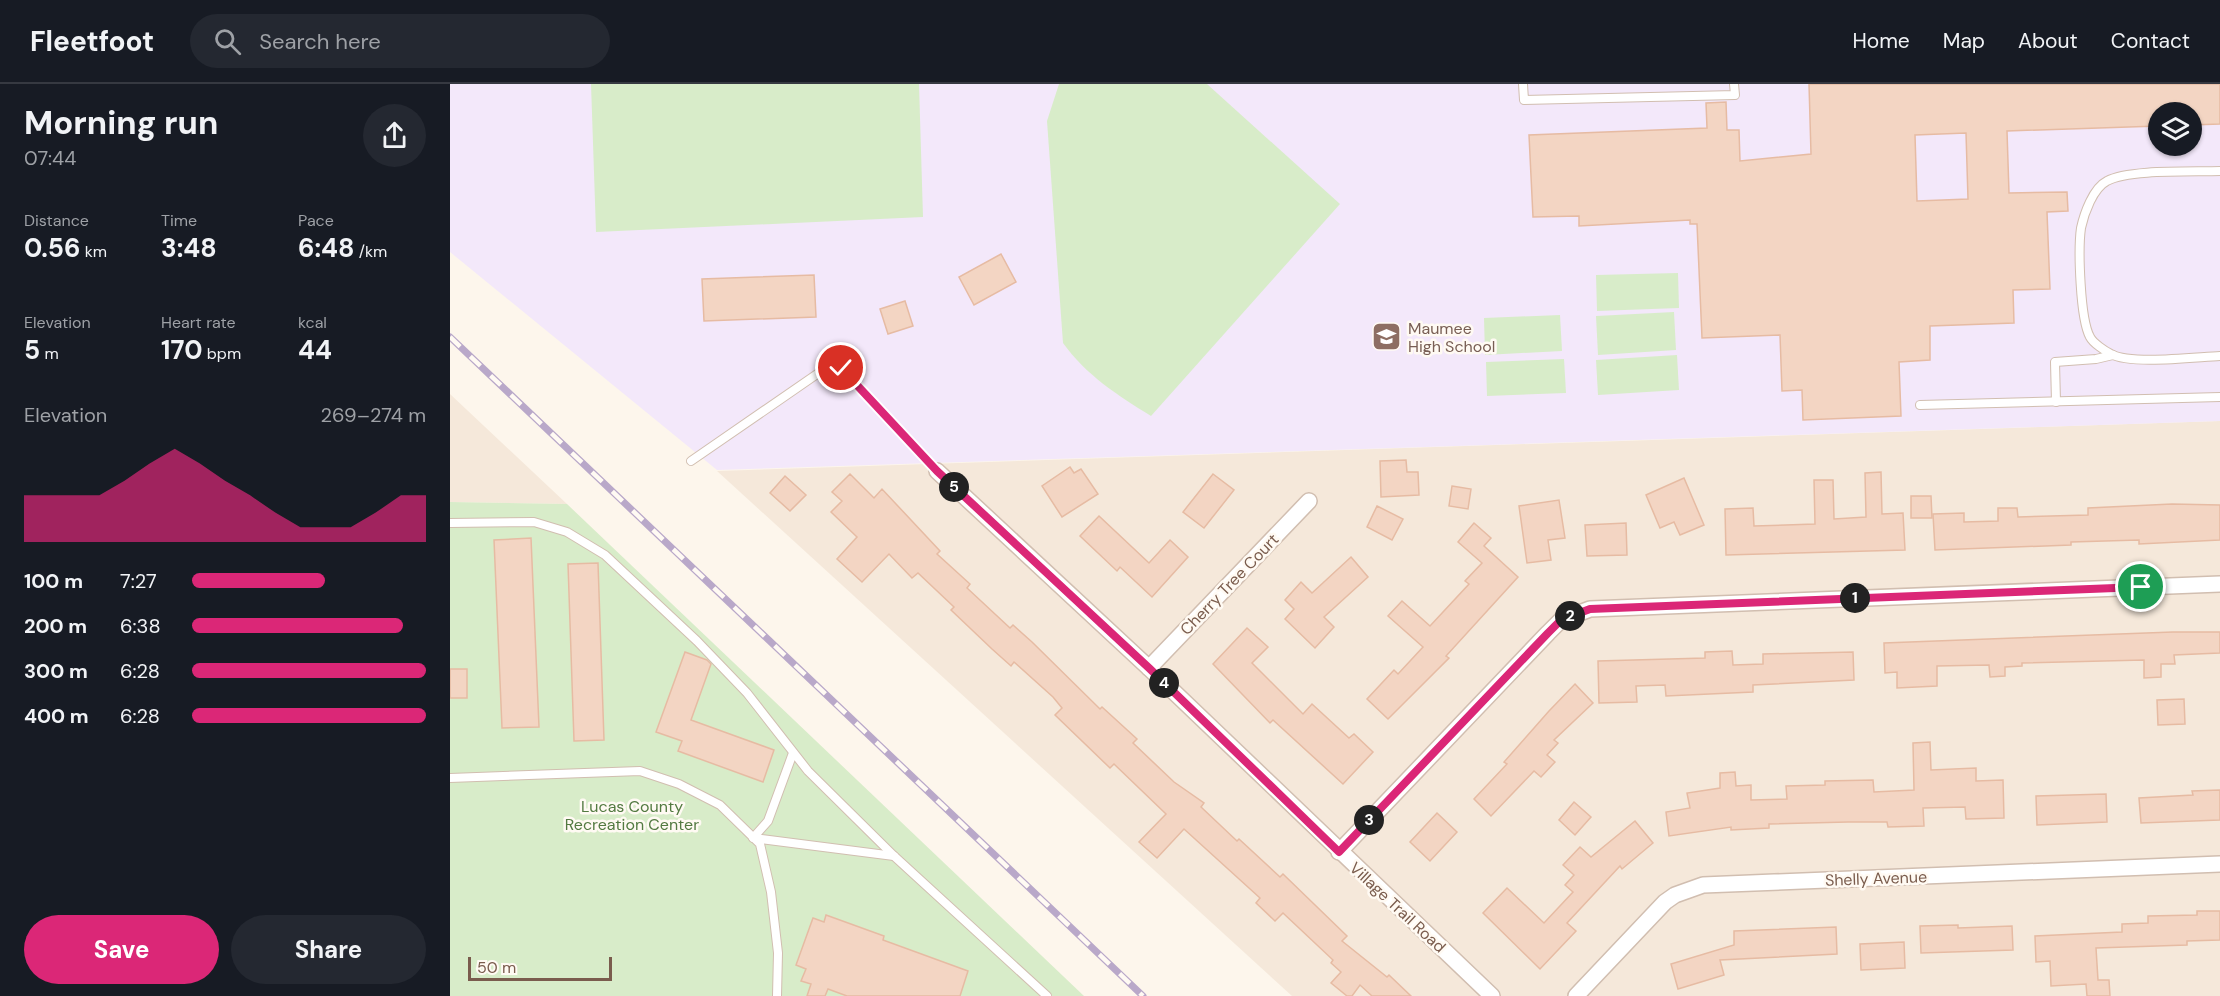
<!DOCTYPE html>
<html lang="en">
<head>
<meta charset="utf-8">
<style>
	:root { --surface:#171b24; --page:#242831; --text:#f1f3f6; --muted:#9ea1a6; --line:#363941; --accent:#db2777 }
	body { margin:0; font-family:"DM Sans",sans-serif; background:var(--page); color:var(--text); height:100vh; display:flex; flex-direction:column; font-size:22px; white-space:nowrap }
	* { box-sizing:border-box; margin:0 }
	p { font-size:20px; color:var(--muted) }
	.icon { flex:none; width:33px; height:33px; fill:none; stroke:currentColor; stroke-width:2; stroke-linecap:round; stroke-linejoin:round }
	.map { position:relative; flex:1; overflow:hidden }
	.side { display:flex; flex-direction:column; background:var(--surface); width:450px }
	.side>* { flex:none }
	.tools { position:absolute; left:1698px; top:18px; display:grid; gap:12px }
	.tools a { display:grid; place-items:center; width:54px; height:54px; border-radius:50%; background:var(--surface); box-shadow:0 2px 4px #0004; font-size:30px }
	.scale { position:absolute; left:18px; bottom:15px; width:144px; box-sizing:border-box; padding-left:6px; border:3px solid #7a5c4d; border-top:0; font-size:16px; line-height:21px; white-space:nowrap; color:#7a5c4d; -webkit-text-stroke:4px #fffaf3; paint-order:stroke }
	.pin { position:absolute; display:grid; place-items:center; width:51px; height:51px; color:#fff; margin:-26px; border:3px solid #fff; border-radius:50%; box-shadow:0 2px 6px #0007 }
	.km { position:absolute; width:30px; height:30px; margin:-15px; border-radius:50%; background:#222; color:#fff; font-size:16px; line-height:30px; text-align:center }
	.round { display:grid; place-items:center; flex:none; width:63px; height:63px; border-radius:32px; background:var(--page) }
	.summary { display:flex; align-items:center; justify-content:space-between; height:102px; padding:0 24px }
	h1 { font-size:33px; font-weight:700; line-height:45px }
	.stats { display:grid; grid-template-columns:repeat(3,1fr); gap:9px; height:102px; padding:6px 24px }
	.stats div { display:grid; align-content:center }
	.stats b { font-size:26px; font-weight:700 }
	.stats small { font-size:16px; font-weight:400 }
	.stats p { font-size:16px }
	.chart { height:168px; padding:12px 24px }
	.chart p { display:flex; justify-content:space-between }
	.chart svg { width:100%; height:108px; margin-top:6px; fill:var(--accent); opacity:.7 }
	.button { display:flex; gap:12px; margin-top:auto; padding:12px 24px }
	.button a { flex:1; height:69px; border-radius:36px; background:var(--accent); color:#fff; font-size:24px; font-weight:700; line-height:69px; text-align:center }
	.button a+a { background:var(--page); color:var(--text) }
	ul { padding:0 24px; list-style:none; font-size:20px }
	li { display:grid; grid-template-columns:96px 72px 1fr; align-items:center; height:45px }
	li i { height:15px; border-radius:8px; background:var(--accent) }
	header { display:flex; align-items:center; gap:36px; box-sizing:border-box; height:84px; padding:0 30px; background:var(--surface); border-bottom:2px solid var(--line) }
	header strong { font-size:28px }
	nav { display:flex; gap:33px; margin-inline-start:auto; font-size:21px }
	.search { width:420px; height:54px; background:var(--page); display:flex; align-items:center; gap:15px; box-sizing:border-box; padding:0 21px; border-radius:33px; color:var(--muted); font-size:22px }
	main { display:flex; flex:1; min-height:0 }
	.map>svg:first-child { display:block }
	.residential { fill:#f5e8da }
	.education { fill:#f3e8fa; fill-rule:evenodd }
	.green { fill:#d8ecc9 }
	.building { fill:#f3d5c3; stroke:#e6bba3; stroke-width:1.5; fill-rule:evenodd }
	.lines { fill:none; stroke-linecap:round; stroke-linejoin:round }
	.lane-casing { stroke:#d1beb0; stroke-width:10 }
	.street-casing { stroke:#d1beb0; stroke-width:18 }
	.lane { stroke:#fff; stroke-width:8 }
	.street { stroke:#fff; stroke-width:15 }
	.rail-casing { stroke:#b9a8c9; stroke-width:7 }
	.rail { stroke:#fffaf3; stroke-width:4.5; stroke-dasharray:14; stroke-linecap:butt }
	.route-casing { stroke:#fff; stroke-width:12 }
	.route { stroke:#db2777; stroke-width:8 }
	.labels { text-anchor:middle; stroke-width:5; stroke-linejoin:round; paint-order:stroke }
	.education-label { font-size:16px; fill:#785e54; stroke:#fffaf3; text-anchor:start }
	.street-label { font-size:16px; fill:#7a5c4d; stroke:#fffaf3 }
	.park-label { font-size:16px; fill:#537a41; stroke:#fffaf3 }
</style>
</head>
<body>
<header>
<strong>Fleetfoot</strong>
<div class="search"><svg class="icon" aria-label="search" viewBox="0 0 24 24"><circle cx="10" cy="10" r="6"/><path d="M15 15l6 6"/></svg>Search here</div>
<nav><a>Home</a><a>Map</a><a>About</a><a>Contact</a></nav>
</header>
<main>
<section class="side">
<div class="summary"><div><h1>Morning run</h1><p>07:44</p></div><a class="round"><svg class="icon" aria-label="share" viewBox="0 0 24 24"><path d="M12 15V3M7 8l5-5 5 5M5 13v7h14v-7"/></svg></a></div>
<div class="stats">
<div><p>Distance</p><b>0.56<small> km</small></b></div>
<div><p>Time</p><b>3:48</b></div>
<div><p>Pace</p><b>6:48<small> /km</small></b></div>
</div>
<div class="stats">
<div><p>Elevation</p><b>5<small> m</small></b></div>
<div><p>Heart rate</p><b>170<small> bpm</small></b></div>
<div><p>kcal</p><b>44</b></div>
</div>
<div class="chart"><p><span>Elevation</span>269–274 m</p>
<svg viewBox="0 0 160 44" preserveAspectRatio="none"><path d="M0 44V25L10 25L20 25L30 25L40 19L50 12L60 6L70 12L80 19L90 25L100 32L110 38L120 38L130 38L140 32L150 25L160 25V44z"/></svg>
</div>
<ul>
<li><b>100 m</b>7:27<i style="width:57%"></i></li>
<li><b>200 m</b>6:38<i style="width:90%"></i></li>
<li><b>300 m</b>6:28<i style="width:100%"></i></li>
<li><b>400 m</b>6:28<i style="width:100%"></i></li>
</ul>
<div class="button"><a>Save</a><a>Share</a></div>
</section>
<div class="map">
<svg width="1770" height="912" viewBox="0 0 1770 912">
	<rect width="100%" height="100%" fill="#fdf6ec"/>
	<!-- residential -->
	<g class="residential">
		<path d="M0 310 117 420 0 418Z"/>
		<path d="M1770 337V912H842L267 387Z"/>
	</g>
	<!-- education -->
	<path class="education" d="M0 0H1770V337L267 386 0 168ZM1708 28H1742V62H1708Z"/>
	<!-- green -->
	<g class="green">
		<path d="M141 0H469L473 133 146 148Z"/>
		<path d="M609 0H757L890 120 701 332C667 311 636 291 613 259L597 37Z"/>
		<path d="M1228 189 1229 224 1147 227 1146 191Z"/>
		<path d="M1224 228 1226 266 1148 271 1146 232Z"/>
		<path d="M1110 231 1112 267 1035 271 1034 234Z"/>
		<path d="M1227 271 1229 306 1148 311 1146 276Z"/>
		<path d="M1114 275 1116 309 1037 312 1036 278Z"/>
		<path d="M0 418 117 420 634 912H0Z"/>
	</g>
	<!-- building -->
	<g class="building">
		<path d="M1359 0H1770V40L1742 41V28H1708V42L1557 47 1559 109 1617 108 1618 127 1597 128 1600 205 1563 206 1564 239 1480 242V276L1449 278 1451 332 1353 336 1352 306 1332 307 1330 251 1252 254 1247 140H1240V136L1129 142V132L1083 133 1079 51 1257 44 1256 19 1276 18 1277 46H1289L1290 77 1361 70ZM1516 49 1518 115 1467 117 1465 51Z"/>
		<path d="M551 170 566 198 524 221 509 193Z"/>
		<path d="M364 191 366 233 254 237 252 195Z"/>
		<path d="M455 217 463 242 438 250 430 225Z"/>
		<path d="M956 376 957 388H968L969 411 931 413 930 377Z"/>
		<path d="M620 383 624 389 631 385 648 410 612 433 592 402Z"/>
		<path d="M1431 388 1432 430 1453 429 1455 466 1276 471 1275 425 1303 424 1304 442 1365 440 1364 396H1383L1384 435 1416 433 1415 389Z"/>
		<path d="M400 390 424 414 432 405 490 467 487 470 520 500 517 504 560 544 563 541 582 558 650 625 652 623 687 655 683 659 724 698 754 719 751 723 787 757 789 755 830 793 833 790 897 852 892 857 937 893 939 891 961 912H922L910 901 902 912H897L881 899 891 888 881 879 883 876 833 829 825 837 806 819 810 814 734 745 707 774 689 758 716 730 664 680 660 684 605 631 612 624 603 613 564 578 561 582 542 565 501 526 504 523 468 489 462 494 439 470 412 498 387 475 407 453 381 428 392 417 382 408Z"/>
		<path d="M763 390 784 406 754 444 733 428Z"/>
		<path d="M335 392 356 411 340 427 320 409Z"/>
		<path d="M1234 394 1254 441 1230 451 1224 438 1210 444 1196 411Z"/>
		<path d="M1002 402 1021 405 1018 425 999 422Z"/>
		<path d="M1461 412H1481L1482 434H1461Z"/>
		<path d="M1109 416 1115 454 1098 456 1101 476 1077 479 1069 422Z"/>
		<path d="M1722 420 1770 421V456L1689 460V456L1621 458V461L1485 466 1483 430 1514 429V438L1548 437V424H1567L1568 433 1638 431V424Z"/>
		<path d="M927 422 953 435 942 456 917 443Z"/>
		<path d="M649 432 699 479 720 456 738 473 702 513 670 483 667 487 630 452Z"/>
		<path d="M1024 439 1041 454 1034 462 1068 493 996 572 999 574 938 635 917 615 944 586 948 590 973 563 938 532 952 517 980 542 1019 500 1015 497 1032 479 1008 458Z"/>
		<path d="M1176 439 1177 471 1137 472 1135 441Z"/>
		<path d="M81 454 89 643 52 644 44 456Z"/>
		<path d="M901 473 918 493 874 533 884 543 865 564 835 535 844 525 835 516 851 498 862 509Z"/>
		<path d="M148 479 154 656 124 657 118 480Z"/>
		<path d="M797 544 818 563 802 579 853 630 862 620 899 654 904 650 923 668 893 700 823 636 820 639 763 580Z"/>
		<path d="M1723 548H1770V569L1724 571 1725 580H1711V593L1694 594V576L1572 579V582L1555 583V592L1540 593 1539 581 1487 582V602L1447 604V588L1435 589 1434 559Z"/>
		<path d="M1282 567 1283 581 1313 580V570L1403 568 1404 596 1303 601V608L1216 612 1215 601 1186 602 1187 618 1149 619 1148 577 1255 574V568Z"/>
		<path d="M235 568 257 576 261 580 241 636 324 666 313 698 228 667 232 657 206 648Z"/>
		<rect x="0" y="585" width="17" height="29"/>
		<path d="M1125 600 1143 619 1104 656 1108 659 1097 671 1105 678 1091 693 1084 687 1041 732 1024 715 1057 680 1054 678 1099 627Z"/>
		<path d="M1734 615 1735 640 1708 641 1707 616Z"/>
		<path d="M1480 658 1481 686 1526 684V697L1553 696 1554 734 1516 735 1515 723 1473 724 1474 742 1438 743 1437 738H1398L1319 740V744L1281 746V743L1219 752 1216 728 1240 724 1237 709 1270 704V689L1285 688 1286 702 1301 701V716L1337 715 1336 702 1375 701V697L1423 696 1424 708 1464 706 1463 659Z"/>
		<path d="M1770 706V736L1691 739 1689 714 1743 711 1742 707Z"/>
		<path d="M1656 710 1657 738 1587 741 1586 712Z"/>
		<path d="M1124 718 1141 733 1125 751 1109 736Z"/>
		<path d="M987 729 1007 748 980 777 960 758Z"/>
		<path d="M1185 737 1203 759 1172 785 1170 782 1117 839 1126 847 1090 885 1033 829 1057 804 1094 839 1123 808 1115 801 1124 791 1113 781 1130 763 1141 773Z"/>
		<path d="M1747 827H1770V856L1737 857V861L1646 864 1648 896H1659L1660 912H1637L1636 900 1601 902 1600 877 1586 878 1585 852 1672 848V840L1698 839V832L1747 831Z"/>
		<path d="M376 831 434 852 433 856 518 887 510 912H397L378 905 375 912H357L361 900 351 897 356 885 346 881 363 834 374 838Z"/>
		<path d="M1508 841V844L1562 842 1563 866 1471 869 1470 842Z"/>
		<path d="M1386 843 1387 870 1270 876 1274 891 1228 905 1221 880 1284 861V847Z"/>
		<path d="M1454 858 1455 884 1411 886 1410 860Z"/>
	</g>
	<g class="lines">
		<defs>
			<g id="lane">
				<path d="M1073 0 1074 16 1285 11 1284 0"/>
				<path d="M1770 87C1743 88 1678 85 1657 97 1643 104 1634 130 1631 144 1628 165 1630 235 1640 253 1643 259 1655 267 1661 270 1680 281 1746 273 1770 272"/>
				<path d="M1606 318 1605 278 1646 275 1663 271"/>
				<path d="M1470 321 1770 313"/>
				<path d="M241 377 370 288 391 284 487 387"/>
				<path d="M0 439 84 438 117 448 155 471 247 557 297 609 358 687 444 772 597 912"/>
				<path d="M343 669 318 737 303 754 444 772"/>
				<path d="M0 694 190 687 229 700 270 721 310 760 321 808 328 869 327 912"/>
			</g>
			<g id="street">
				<path d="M487 387 699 584 1042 912"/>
				<path d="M699 584 859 417"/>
				<path d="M889 768 1098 549 1111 536 1140 525 1770 500"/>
				<path d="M1126 912 1215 818 1225 811 1253 801 1770 780"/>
			</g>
		</defs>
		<!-- lane casing -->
		<use href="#lane" class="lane-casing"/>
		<!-- street casing -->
		<use href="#street" class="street-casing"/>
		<!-- lane -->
		<use href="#lane" class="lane"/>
		<!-- street -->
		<use href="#street" class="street"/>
		<defs>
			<path id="rail" d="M0 253 693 912"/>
		</defs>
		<!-- rail casing -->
		<use href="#rail" class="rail-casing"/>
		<!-- rail -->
		<use href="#rail" class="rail"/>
	</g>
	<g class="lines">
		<defs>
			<path id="route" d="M391 284 487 387 699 584 889 768 1098 549 1111 536 1140 525 1691 503"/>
		</defs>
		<!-- route casing -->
		<use href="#route" class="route-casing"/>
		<!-- route -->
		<use href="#route" class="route"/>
	</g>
	<!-- icons -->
	<defs>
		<symbol id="school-square" viewBox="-11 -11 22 22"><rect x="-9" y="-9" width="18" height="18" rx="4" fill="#8d6e63" stroke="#fffaf3"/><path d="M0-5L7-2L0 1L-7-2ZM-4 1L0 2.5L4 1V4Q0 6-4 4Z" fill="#fff"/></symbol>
	</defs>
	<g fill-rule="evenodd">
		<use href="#school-square" x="920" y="236" width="33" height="33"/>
	</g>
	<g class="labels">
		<!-- education labels -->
		<g class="education-label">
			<text x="958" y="250">Maumee<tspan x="958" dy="18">High School</tspan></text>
		</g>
		<!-- street labels -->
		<g class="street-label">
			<text transform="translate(779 500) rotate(-46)" y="6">Cherry Tree Court</text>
			<text transform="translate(1426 794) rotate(-2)" y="6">Shelly Avenue</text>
			<text transform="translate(948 823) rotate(43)" y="6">Village Trail Road</text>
		</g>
		<!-- park labels -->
		<g class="park-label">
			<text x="182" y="728">Lucas County<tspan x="182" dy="18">Recreation Center</tspan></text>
		</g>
	</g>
</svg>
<div class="tools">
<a><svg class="icon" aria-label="layers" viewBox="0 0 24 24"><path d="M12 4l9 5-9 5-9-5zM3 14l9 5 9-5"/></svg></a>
</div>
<div class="scale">50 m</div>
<div class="pin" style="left:1691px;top:503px;background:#1e9e55"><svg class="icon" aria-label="arrive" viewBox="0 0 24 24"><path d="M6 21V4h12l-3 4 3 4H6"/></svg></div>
<div class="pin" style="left:391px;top:284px;background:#d93025"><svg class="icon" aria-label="check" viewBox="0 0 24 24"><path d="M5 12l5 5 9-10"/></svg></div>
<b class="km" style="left:1405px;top:514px">1</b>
<b class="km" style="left:1120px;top:532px">2</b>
<b class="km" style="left:919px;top:736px">3</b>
<b class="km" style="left:714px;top:599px">4</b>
<b class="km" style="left:504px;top:403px">5</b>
</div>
</main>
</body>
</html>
